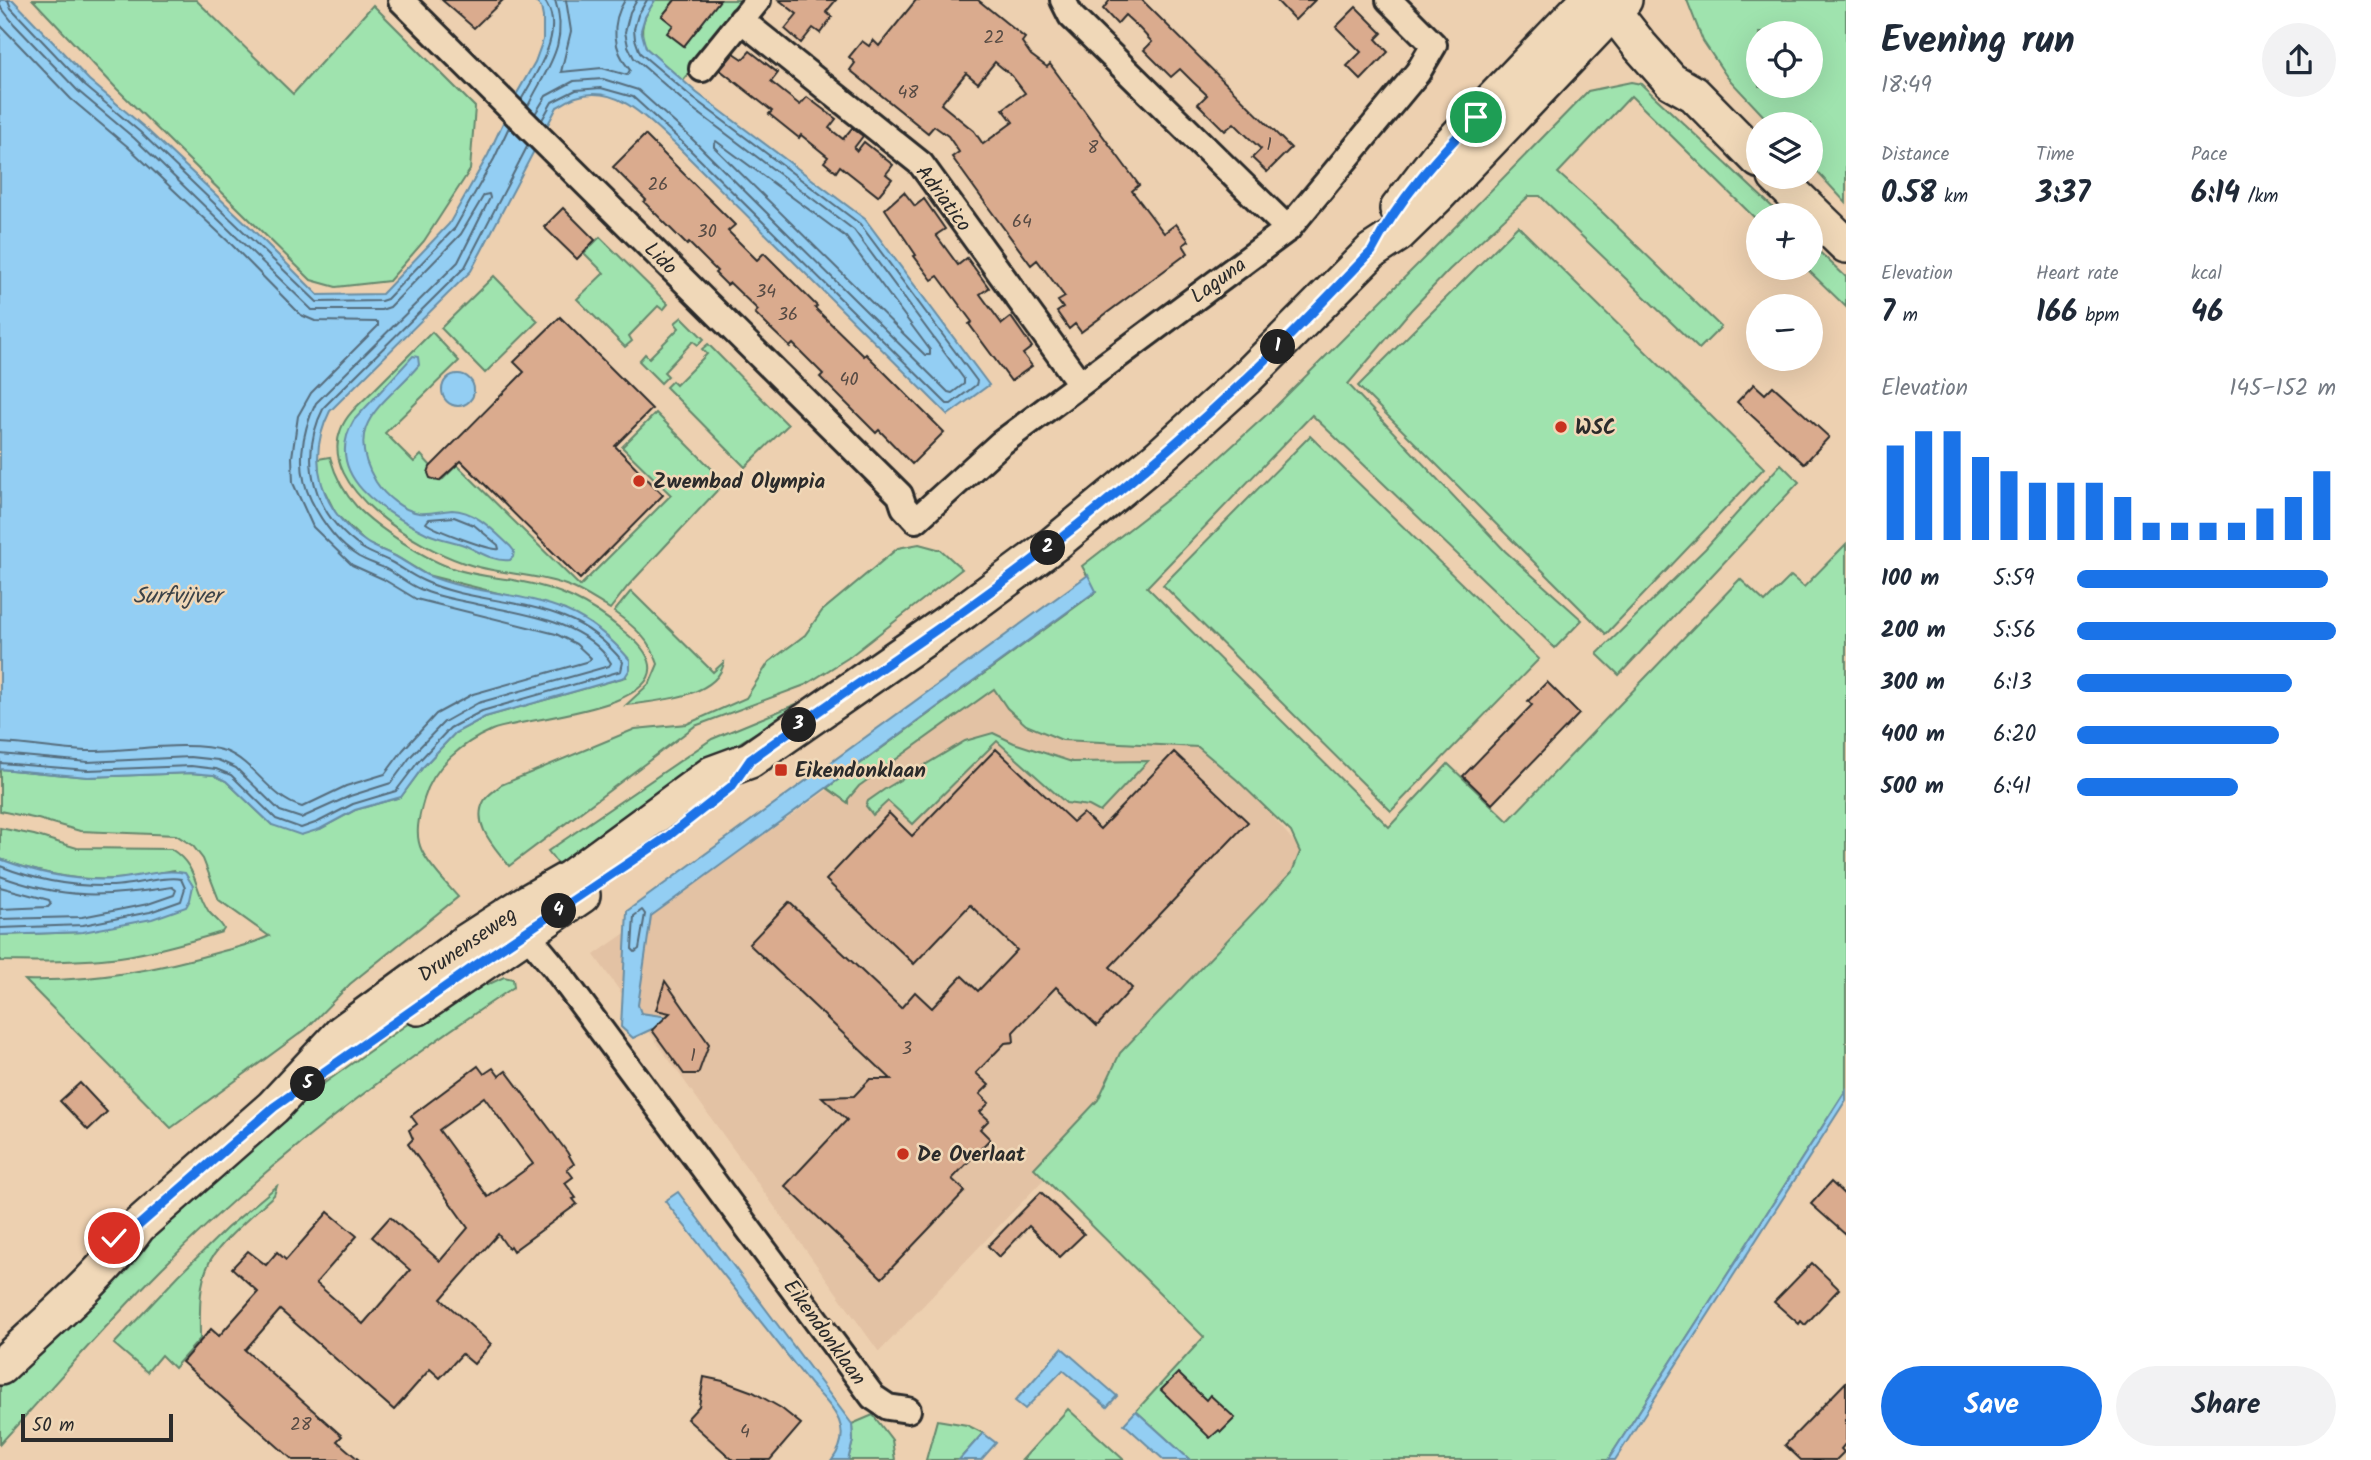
<!DOCTYPE html>
<html lang="en">
<head>
<meta charset="utf-8">
<style>
	:root { --surface:#fff; --page:#f2f2f3; --text:#1f2937; --muted:#747a83; --accent:#1a73e8 }
	body { margin:0; font-family:Kalam,sans-serif; background:var(--page); color:var(--text); height:100vh; display:flex; flex-direction:column; font-size:26px; white-space:nowrap }
	* { box-sizing:border-box; margin:0 }
	p { font-size:23px; color:var(--muted) }
	.icon { flex:none; width:38px; height:38px; fill:none; stroke:currentColor; stroke-width:2; stroke-linecap:round; stroke-linejoin:round }
	.map { position:relative; flex:1; overflow:hidden }
	.side { display:flex; flex-direction:column; background:var(--surface); width:525px }
	.side>* { flex:none }
	.controls { position:absolute; left:1746px; top:21px; display:grid; gap:14px }
	.controls a { display:grid; place-items:center; width:77px; height:77px; border-radius:50%; background:var(--surface); box-shadow:0 7px 28px #0002; font-size:35px }
	.scale { position:absolute; left:21px; bottom:18px; width:152px; box-sizing:border-box; padding-left:7px; border:4px solid #2b2b2b; border-top:0; font-size:19px; line-height:24px; white-space:nowrap; color:#2b2b2b; -webkit-text-stroke:5px #f0d8b8; paint-order:stroke }
	.pin { position:absolute; display:grid; place-items:center; width:60px; height:60px; color:#fff; margin:-30px; border:4px solid #fff; border-radius:50%; box-shadow:0 2px 7px #0007 }
	.km { position:absolute; width:35px; height:35px; margin:-18px; border-radius:50%; background:#222; color:#fff; font-size:19px; line-height:35px; text-align:center }
	.round { display:grid; place-items:center; flex:none; width:74px; height:74px; border-radius:37px; background:var(--page) }
	.overview { display:flex; align-items:center; justify-content:space-between; height:119px; padding:0 35px }
	h1 { font-size:38px; font-weight:600; line-height:52px }
	.metrics { display:grid; grid-template-columns:repeat(3,1fr); gap:10px; height:119px; padding:7px 35px }
	.metrics div { display:grid; align-content:center }
	.metrics b { font-size:30px; font-weight:600 }
	.metrics small { font-size:19px; font-weight:400 }
	.metrics p { font-size:19px }
	.chart { height:196px; padding:14px 35px }
	.chart p { display:flex; justify-content:space-between }
	.chart svg { width:100%; height:126px; margin-top:7px; stroke:var(--accent); stroke-width:6 }
	.cta { display:flex; gap:14px; margin-top:auto; padding:14px 35px }
	.cta a { flex:1; height:80px; border-radius:42px; background:var(--accent); color:#fff; font-size:28px; font-weight:600; line-height:80px; text-align:center }
	.cta a+a { background:var(--page); color:var(--text) }
	ul { padding:0 35px; list-style:none; font-size:23px }
	li { display:grid; grid-template-columns:112px 84px 1fr; align-items:center; height:52px }
	li i { height:18px; border-radius:9px; background:var(--accent) }
	main { display:flex; flex:1; min-height:0 }
	.map>svg:first-child { display:block }
	.built { fill:#e3c2a4 }
	.green { fill:#9fe3ae; stroke:#65876c; stroke-width:2; fill-rule:evenodd }
	.water { fill:#93cef3; stroke:#698da3; stroke-width:2 }
	.lines { fill:none; stroke-linecap:round; stroke-linejoin:round }
	.shore { stroke:#556c7b; stroke-width:2 }
	.building { fill:#daab8e; stroke:#2b2b2b; stroke-width:2; fill-rule:evenodd }
	.street-casing { stroke:#2b2b2b; stroke-width:30 }
	.secondary-casing { stroke:#2b2b2b; stroke-width:40 }
	.street { stroke:#f0d8b8; stroke-width:24 }
	.secondary { stroke:#f0d8b8; stroke-width:35 }
	.route-casing { stroke:#fff; stroke-width:14 }
	.route { stroke:#1a73e8; stroke-width:9 }
	.poi-dot { fill:#c8321e; stroke:#f0d8b8; stroke-width:2.5 }
	.labels { text-anchor:middle; stroke-width:5; stroke-linejoin:round; paint-order:stroke }
	.number-label { font-size:18px; fill:#574b44 }
	.street-label { font-size:21px; fill:#2b2b2b; stroke:#f0d8b8 }
	.poi-label { font-size:21px; font-weight:bold; fill:#2b2b2b; stroke:#f0d8b8; text-anchor:start }
	.water-label { font-size:23px; font-style:italic; fill:#3b4349; stroke:#f0d8b8 }
</style>
</head>
<body>
<main>
<div class="map">
<svg width="1846" height="1460" viewBox="0 0 1846 1460">
	<rect width="100%" height="100%" fill="#edd0b0"/>
	<filter id="ink" filterUnits="userSpaceOnUse"><feTurbulence type="fractalNoise" baseFrequency=".0143" numOctaves="2"/><feDisplacementMap in="SourceGraphic" scale="14" xChannelSelector="R" yChannelSelector="G"/><feConvolveMatrix kernelMatrix="1 2 1 2 8 2 1 2 1" color-interpolation-filters="sRGB"/></filter>
	<g filter="url(#ink)">
		<!-- built -->
		<path class="built" d="M1095 601 1327 882 879 1352 594 955Z"/>
		<!-- green -->
		<g class="green">
			<path d="M33 0H196L293 94 373 5 475 107 470 170 424 241 389 281 336 287 311 280 117 89Z"/>
			<path d="M655 0H675L662 16 673 25 684 46 720 0H748L683 81 646 48C637 30 645 14 655 0Z"/>
			<path d="M1687 0H1846V203L1811 165V124H1771L1727 77 1703 41ZM1759 33H1811V86H1759Z"/>
			<path d="M1631 82 1641 84 1781 215H1759V222L1631 96 1558 173 1603 213 1721 327 1699 349 1540 196H1529L1449 270 1411 310 1348 384 1505 551 1582 620 1555 648 1312 415 1147 587 1389 827 1448 764 1508 821 1740 579 1765 602 1791 576 1804 587 1846 544V1090L1608 1460H1190L1136 1411 1204 1337 1034 1168 1098 1100 1120 1053 1292 872 1300 852 1291 832 1237 780 1198 747 1062 740 1026 725 1007 708 994 689 859 786 848 799V803L827 788 1096 592 1082 566 1208 468 1274 408 1464 218 1588 91Z"/>
			<path d="M1518 226 1764 468 1606 634 1358 386Z"/>
			<path d="M600 237 668 304 663 310 658 306 629 336 632 341 625 347 577 299 604 273 584 253Z"/>
			<path d="M1811 244 1846 277V307L1806 268H1811Z"/>
			<path d="M494 276 538 321 485 373 441 328Z"/>
			<path d="M682 317 704 339 698 345 693 341 664 372 668 376 661 383 639 361 645 354 649 358 679 328 675 323Z"/>
			<path d="M432 332 459 361 385 433 414 462 421 455 431 466 429 475 435 481 443 479 457 465 580 586 671 495 622 447 656 413 725 482 628 586 610 609C595 600 580 589 563 584 531 573 496 574 464 563 419 548 317 489 341 429 347 413 363 401 375 389 394 370 413 351 432 332Z"/>
			<path d="M708 344 788 425 745 467 666 387 672 381 676 385 707 354 702 349Z"/>
			<path d="M1310 436 1539 659 1391 811 1163 585Z"/>
			<path d="M330 457C335 475 344 493 357 507 377 528 428 561 455 569 476 576 497 577 518 581 558 588 590 603 622 630 633 639 644 647 649 661 665 710 521 718 492 730 462 743 433 767 424 799 419 816 414 835 422 851 430 867 446 883 458 897L350 984 306 1029 171 1128 25 980C92 982 158 970 223 951 239 947 255 943 269 936L219 900 203 859 193 846 176 835 80 831 38 819 0 811V769L88 777 191 773 214 775 226 781 272 825 320 829 355 810 401 797 423 767 455 733 485 717 626 677 565 610 427 575 395 556 366 543 336 514 319 480 318 459Z"/>
			<path d="M1781 464 1799 482 1619 675 1597 654 1705 549Z"/>
			<path d="M919 544 941 550 962 569 848 658 805 685 695 726 509 866C496 848 471 825 484 801 487 795 496 790 501 785L635 729 687 724 746 698 769 662 805 635 822 611 898 548Z"/>
			<path d="M631 591 713 672 724 662C718 698 655 701 626 705L650 683 658 664C650 640 635 627 614 612Z"/>
			<path d="M818 695 693 771 558 864 548 851 712 739Z"/>
			<path d="M993 733 1014 743 1072 762 1148 761 1100 812 1089 806 1066 803 997 741 913 824 888 801 873 815 866 806 868 801 885 789 965 741Z"/>
			<path d="M0 828 34 835 77 848 171 849C199 867 193 888 209 912 214 918 221 922 224 929L222 932C189 942 155 952 120 957 81 962 39 962 0 961V935L83 932 175 870C162 872 149 875 136 877 91 884 43 875 0 859Z"/>
			<path d="M475 976 487 985 504 977 513 979 514 987C389 1070 268 1162 162 1268 106 1324 54 1385 0 1444V1374L302 1099Z"/>
			<path d="M277 1186 274 1195C258 1210 217 1245 209 1263 198 1286 200 1314 200 1339L174 1368 161 1355 147 1372 114 1344 179 1275 227 1228Z"/>
			<path d="M1068 1409 1124 1460H1022Z"/>
			<path d="M873 1415 892 1440 895 1460H848L853 1441 852 1424Z"/>
			<path d="M937 1420 967 1425 983 1433 959 1460H926Z"/>
		</g>
		<!-- water -->
		<g class="water">
			<path d="M0 0H13L89 80 144 127 250 227 318 295 382 294 449 224 488 155 516 95 535 62 543 40V17L541 7 534 0H655L645 17 641 30 646 48 697 93 865 219 989 385 948 415 676 145C649 121 618 83 576 97 570 99 563 104 557 107L471 271 330 411C305 460 321 511 366 542 374 548 385 551 395 556 406 562 416 570 427 575 472 594 523 592 567 611 593 622 612 639 630 660V669L625 677 485 717 455 733 423 767 401 797 355 810 320 829 301 835 272 825 226 781 214 775 191 773 88 777 0 769Z"/>
			<path d="M413 356 418 357 419 365C385 405 341 423 376 482 385 496 402 510 419 513 429 514 442 511 452 510 475 510 495 532 510 546L514 551 513 557 510 560C493 562 478 551 464 545 452 541 440 539 428 534 385 513 321 476 354 420Z"/>
			<circle cx="458" cy="390" r="16"/>
			<path d="M1088 575 1096 591 651 916 638 1005 641 1013 669 1017 667 1040 652 1029 633 1038 621 1027 627 911Z"/>
			<path d="M0 859C37 873 77 882 116 879 139 877 163 868 185 873L193 886 190 900 186 907 152 919 83 932 0 935Z"/>
			<path d="M1846 1090V1100L1615 1460H1608Z"/>
			<path d="M678 1192 852 1424 853 1441 848 1460H832C855 1429 833 1408 811 1385L665 1201Z"/>
			<path d="M1062 1348 1117 1396 1107 1407 1063 1370 1025 1409 1015 1401Z"/>
			<path d="M1136 1411 1190 1460H1164L1124 1424Z"/>
			<path d="M983 1433 996 1443 981 1460H959Z"/>
		</g>
		<g class="lines">
			<!-- shore -->
			<g class="shore">
				<path d="M8 0 11 8 84 85 140 132 317 302 381 301 387 299 455 228 494 159 509 127"/>
				<path d="M566 0 571 31 561 72 602 68 627 75 630 70C613 50 610 23 625 0"/>
				<path d="M0 6 14 24 78 91 134 138 312 310H381L390 307 461 234 484 195 489 194 490 198 458 262 316 403C301 433 296 470 311 500 322 522 338 544 359 557 368 562 379 565 388 570 399 576 409 585 420 589 435 596 452 599 467 602 513 613 584 618 611 663L609 666 478 703 444 722 411 756 391 783 350 796 301 818 280 811 236 768 218 760 190 757 88 762 0 754"/>
				<path d="M0 25 71 99 127 146 232 245 301 315 315 321 378 322V326L311 393 298 416 292 457 293 483 313 527 352 565 383 579 416 599 556 634 576 644 591 658 589 661 473 694 436 714 403 750 385 774 346 786 302 807C269 798 256 763 225 751 190 739 124 752 86 751 57 750 29 744 0 743"/>
				<path d="M521 100C536 73 567 30 544 0"/>
				<path d="M528 106C546 69 570 44 555 0"/>
				<path d="M535 114 546 96 574 81 603 79 638 90 687 134 948 392 952 393 964 384V379L854 230 688 105 634 58 628 46 625 32 630 12 637 0"/>
				<path d="M542 120 552 102 576 90 601 88 633 97 681 141 947 404H951L976 385 977 381 860 224 693 98 640 53 635 39 634 29 638 15 647 0"/>
				<path d="M716 141 846 237 930 350V355H925L714 147V144Z"/>
				<path d="M454 517 474 525 498 545 499 549C491 551 433 529 426 523L429 519Z"/>
				<path d="M0 763 88 770 191 766 216 769 231 775 276 819 301 828 318 822 353 804 396 791 418 762 450 728 482 711 621 671 623 662C607 642 587 626 564 617 520 599 467 601 424 581 412 576 402 568 391 562 382 557 371 554 362 548 314 515 297 460 324 407L465 267 528 145"/>
				<path d="M0 866C35 880 73 887 111 886 130 886 166 875 181 879L185 888 181 901 150 912 83 925 0 928"/>
				<path d="M0 876C63 900 108 897 172 887L176 890 174 895 148 904 82 917 0 919"/>
				<path d="M0 887 49 900 51 904 48 907 0 909"/>
				<path d="M642 910 645 914 639 949 635 952 632 949 634 916Z"/>
			</g>
		</g>
		<!-- building -->
		<g class="building">
			<path d="M442 0H503L474 28Z"/>
			<path d="M675 0H720L684 46 667 33 673 25 662 16Z"/>
			<path d="M779 0H836L826 12 832 17 820 33 813 28 801 43 785 29 797 14Z"/>
			<path d="M916 0H978L1025 38 1022 42 1031 55 1047 67 1050 64 1139 185 1132 191 1164 233 1176 224 1189 241 1183 245 1188 253 1081 332 1075 324 1069 329 1057 312 1063 308 1058 301 1065 297 1037 260 1031 265 991 211 952 157 959 152 948 136 934 126 928 133 850 70 855 63 849 57 862 41 869 46 873 40 879 46ZM995 62 1012 76 1025 93 1003 109 1013 122 983 144 974 131 941 104 966 73 978 83Z"/>
			<path d="M1110 0H1142L1291 148 1267 172 1252 158 1261 149 1247 136 1234 123 1225 131 1198 104 1207 95 1193 82 1180 69 1171 77 1144 50 1152 42 1139 28 1125 15 1117 24 1103 9Z"/>
			<path d="M1276 0H1315L1295 20Z"/>
			<path d="M1356 7 1382 33 1376 39 1388 52 1361 80 1347 66 1361 52 1336 27Z"/>
			<path d="M750 51 778 73 771 82 786 94 800 105 807 97 836 119 829 128 843 139 852 128 863 136 854 148 857 151 864 142 893 165 886 174 892 179 878 196 840 166 836 172 824 162 828 157 801 135 799 138 769 114 772 111 720 70 734 53 743 59Z"/>
			<path d="M645 135 735 225 728 231 757 260 764 253 817 306 815 308 864 356 866 354 944 432 912 464 879 430 876 433 820 377 823 374 793 344 790 347 770 328 755 313 758 310 730 283 727 285 715 273 717 271 689 243 687 245 644 202 646 200 613 167Z"/>
			<path d="M904 192 915 206 924 199 945 229 936 235 958 265 967 258 989 288 980 294 1002 324 1011 317 1032 347 1023 354 1032 366 1011 381 969 324 972 322 938 276 932 280 914 256 916 255 885 209Z"/>
			<path d="M563 208 595 240 577 259 544 227Z"/>
			<path d="M560 317 652 409 615 446 663 495 580 579 461 461 439 481 430 478 428 473 430 467 524 372 514 362Z"/>
			<path d="M1754 384 1765 394 1773 386 1829 437 1804 464 1737 402Z"/>
			<path d="M1547 682 1579 714 1492 804 1463 776 1532 705 1528 701Z"/>
			<path d="M996 749 1073 822 1083 813 1100 829 1174 752 1248 822 1110 967 1132 988 1097 1026 1056 987 1013 1032 1014 1042 1005 1043 976 1073 989 1085 980 1094 989 1103 980 1112 989 1120 980 1129 990 1139 952 1179 965 1191 882 1278 785 1186 847 1120 822 1097 854 1096 870 1079H891L749 944 789 902 901 1008 915 992 932 1008 962 976 978 991 1017 950 970 905 914 964 826 880 889 813 912 836Z"/>
			<path d="M665 981 709 1044 698 1074H684L652 1030 670 1013 656 1010Z"/>
			<path d="M478 1066 484 1074 493 1068 499 1076 506 1071 567 1152 574 1164 567 1169 573 1177 565 1183 576 1198 573 1199 577 1204 513 1251 510 1246 508 1248 498 1234 441 1299 491 1344 474 1364 462 1354 440 1378 430 1369 394 1410 280 1310 245 1350 342 1436 337 1441 359 1460H293L182 1362 211 1329 219 1336 258 1292 232 1268 248 1251 266 1265 277 1252 286 1260 328 1212 357 1236 316 1283 363 1324 410 1270 372 1237 390 1217 440 1261 468 1228 408 1144 413 1139 409 1130 417 1124 411 1116ZM484 1097 533 1164 488 1197 439 1130Z"/>
			<path d="M80 1083 107 1112 88 1130 60 1101Z"/>
			<path d="M1831 1182 1846 1196V1235L1811 1204Z"/>
			<path d="M1041 1192 1084 1234 1060 1257 1029 1226 999 1257 988 1246Z"/>
			<path d="M1812 1263 1839 1289 1805 1325 1801 1321 1799 1324 1774 1302Z"/>
			<path d="M1178 1373 1206 1400 1210 1395 1235 1418 1221 1432 1219 1430 1210 1438 1161 1390Z"/>
			<path d="M704 1377 723 1381 753 1392 781 1408 801 1424 770 1460H733L687 1419 699 1406Z"/>
			<path d="M1846 1382V1443L1841 1449 1844 1452 1836 1460H1801L1785 1445Z"/>
		</g>
		<g class="lines">
			<defs>
				<g id="street">
					<path d="M401 0 900 495 904 507 916 520 1001 443 1288 229 1418 72 1434 45 1389 0"/>
					<path d="M1063 0 1071 16 1288 229"/>
					<path d="M741 20 921 164 1079 382"/>
					<path d="M702 69 758 0"/>
					<path d="M515 924 526 933 555 968 873 1397 888 1407 908 1410"/>
				</g>
				<g id="secondary">
					<path d="M1604 0 1640 46 1671 81 1694 94 1759 160"/>
					<path d="M1776 177 1846 245"/>
					<path d="M1398 209 1438 157 1588 0"/>
					<path d="M418 1007 582 895"/>
					<path d="M0 1367C47 1322 100 1279 138 1226L273 1107 343 1032 466 942 525 904 569 879 712 774 750 760 964 611 1054 544 1158 458 1247 377 1372 251 1398 234 1437 196 1624 0"/>
				</g>
			</defs>
			<!-- street casing -->
			<use href="#street" class="street-casing"/>
			<!-- secondary casing -->
			<use href="#secondary" class="secondary-casing"/>
			<!-- street -->
			<use href="#street" class="street"/>
			<!-- secondary -->
			<use href="#secondary" class="secondary"/>
		</g>
	</g>
	<g class="lines" filter="url(#ink)">
		<defs>
			<path id="route" d="M114 1238 138 1226 274 1107 482 961 666 838 732 786 750 760C850 687 955 621 1052 545 1119 493 1184 437 1246 379 1289 338 1330 294 1372 251 1398 200 1437 157 1476 117"/>
		</defs>
		<!-- route casing -->
		<use href="#route" class="route-casing"/>
		<!-- route -->
		<use href="#route" class="route"/>
	</g>
	<!-- markers -->
	<g class="poi-dot">
		<circle cx="1561" cy="427" r="7"/>
		<circle cx="639" cy="481" r="7"/>
		<rect x="774" y="763" width="14" height="14" rx="3.5"/>
		<circle cx="903" cy="1154" r="7"/>
	</g>
	<g class="labels">
		<!-- number labels -->
		<g class="number-label">
			<text x="994" y="43">22</text>
			<text x="908" y="98">48</text>
			<text x="1269" y="150">1</text>
			<text x="1093" y="153">8</text>
			<text x="658" y="190">26</text>
			<text x="1022" y="227">64</text>
			<text x="707" y="237">30</text>
			<text x="766" y="297">34</text>
			<text x="788" y="320">36</text>
			<text x="849" y="385">40</text>
			<text x="907" y="1054">3</text>
			<text x="693" y="1061">1</text>
			<text x="301" y="1430">28</text>
			<text x="745" y="1437">4</text>
		</g>
		<!-- street labels -->
		<g class="street-label">
			<text transform="translate(944 198) rotate(53)" y="7">Adriatico</text>
			<text transform="translate(661 258) rotate(45)" y="7">Lido</text>
			<text transform="translate(1218 280) rotate(-36)" y="7">Laguna</text>
			<text transform="translate(467 944) rotate(-35)" y="7">Drunenseweg</text>
			<text transform="translate(825 1332) rotate(54)" y="7">Eikendonklaan</text>
		</g>
		<!-- poi labels -->
		<g class="poi-label">
			<text x="1575" y="434">WSC</text>
			<text x="653" y="488">Zwembad Olympia</text>
			<text x="795" y="777">Eikendonklaan</text>
			<text x="917" y="1161">De Overlaat</text>
		</g>
		<!-- water labels -->
		<g class="water-label">
			<text x="177" y="603">Surfvijver</text>
		</g>
	</g>
</svg>
<div class="controls">
<a><svg class="icon" aria-label="locate" viewBox="0 0 24 24"><circle cx="12" cy="12" r="6"/><path d="M12 2v4M12 18v4M2 12h4M18 12h4"/></svg></a>
<a><svg class="icon" aria-label="layers" viewBox="0 0 24 24"><path d="M12 4l9 5-9 5-9-5zM3 14l9 5 9-5"/></svg></a>
<a>+</a>
<a>−</a>
</div>
<div class="scale">50 m</div>
<div class="pin" style="left:1476px;top:117px;background:#1e9e55"><svg class="icon" aria-label="arrive" viewBox="0 0 24 24"><path d="M6 21V4h12l-3 4 3 4H6"/></svg></div>
<div class="pin" style="left:114px;top:1238px;background:#d93025"><svg class="icon" aria-label="check" viewBox="0 0 24 24"><path d="M5 12l5 5 9-10"/></svg></div>
<b class="km" style="left:1278px;top:347px">1</b>
<b class="km" style="left:1048px;top:548px">2</b>
<b class="km" style="left:799px;top:725px">3</b>
<b class="km" style="left:559px;top:911px">4</b>
<b class="km" style="left:308px;top:1084px">5</b>
</div>
<section class="side">
<div class="overview"><div><h1>Evening run</h1><p>18:49</p></div><a class="round"><svg class="icon" aria-label="share" viewBox="0 0 24 24"><path d="M12 15V3M7 8l5-5 5 5M5 13v7h14v-7"/></svg></a></div>
<div class="metrics">
<div><p>Distance</p><b>0.58<small> km</small></b></div>
<div><p>Time</p><b>3:37</b></div>
<div><p>Pace</p><b>6:14<small> /km</small></b></div>
</div>
<div class="metrics">
<div><p>Elevation</p><b>7<small> m</small></b></div>
<div><p>Heart rate</p><b>166<small> bpm</small></b></div>
<div><p>kcal</p><b>46</b></div>
</div>
<div class="chart"><p><span>Elevation</span>145–152 m</p>
<svg viewBox="0 0 160 44" preserveAspectRatio="none"><path d="M5 44V11M15 44V6M25 44V6M35 44V15M45 44V20M55 44V24M65 44V24M75 44V24M85 44V29M95 44V38M105 44V38M115 44V38M125 44V38M135 44V33M145 44V29M155 44V20"/></svg>
</div>
<ul>
<li><b>100 m</b>5:59<i style="width:97%"></i></li>
<li><b>200 m</b>5:56<i style="width:100%"></i></li>
<li><b>300 m</b>6:13<i style="width:83%"></i></li>
<li><b>400 m</b>6:20<i style="width:78%"></i></li>
<li><b>500 m</b>6:41<i style="width:62%"></i></li>
</ul>
<div class="cta"><a>Save</a><a>Share</a></div>
</section>
</main>
</body>
</html>
